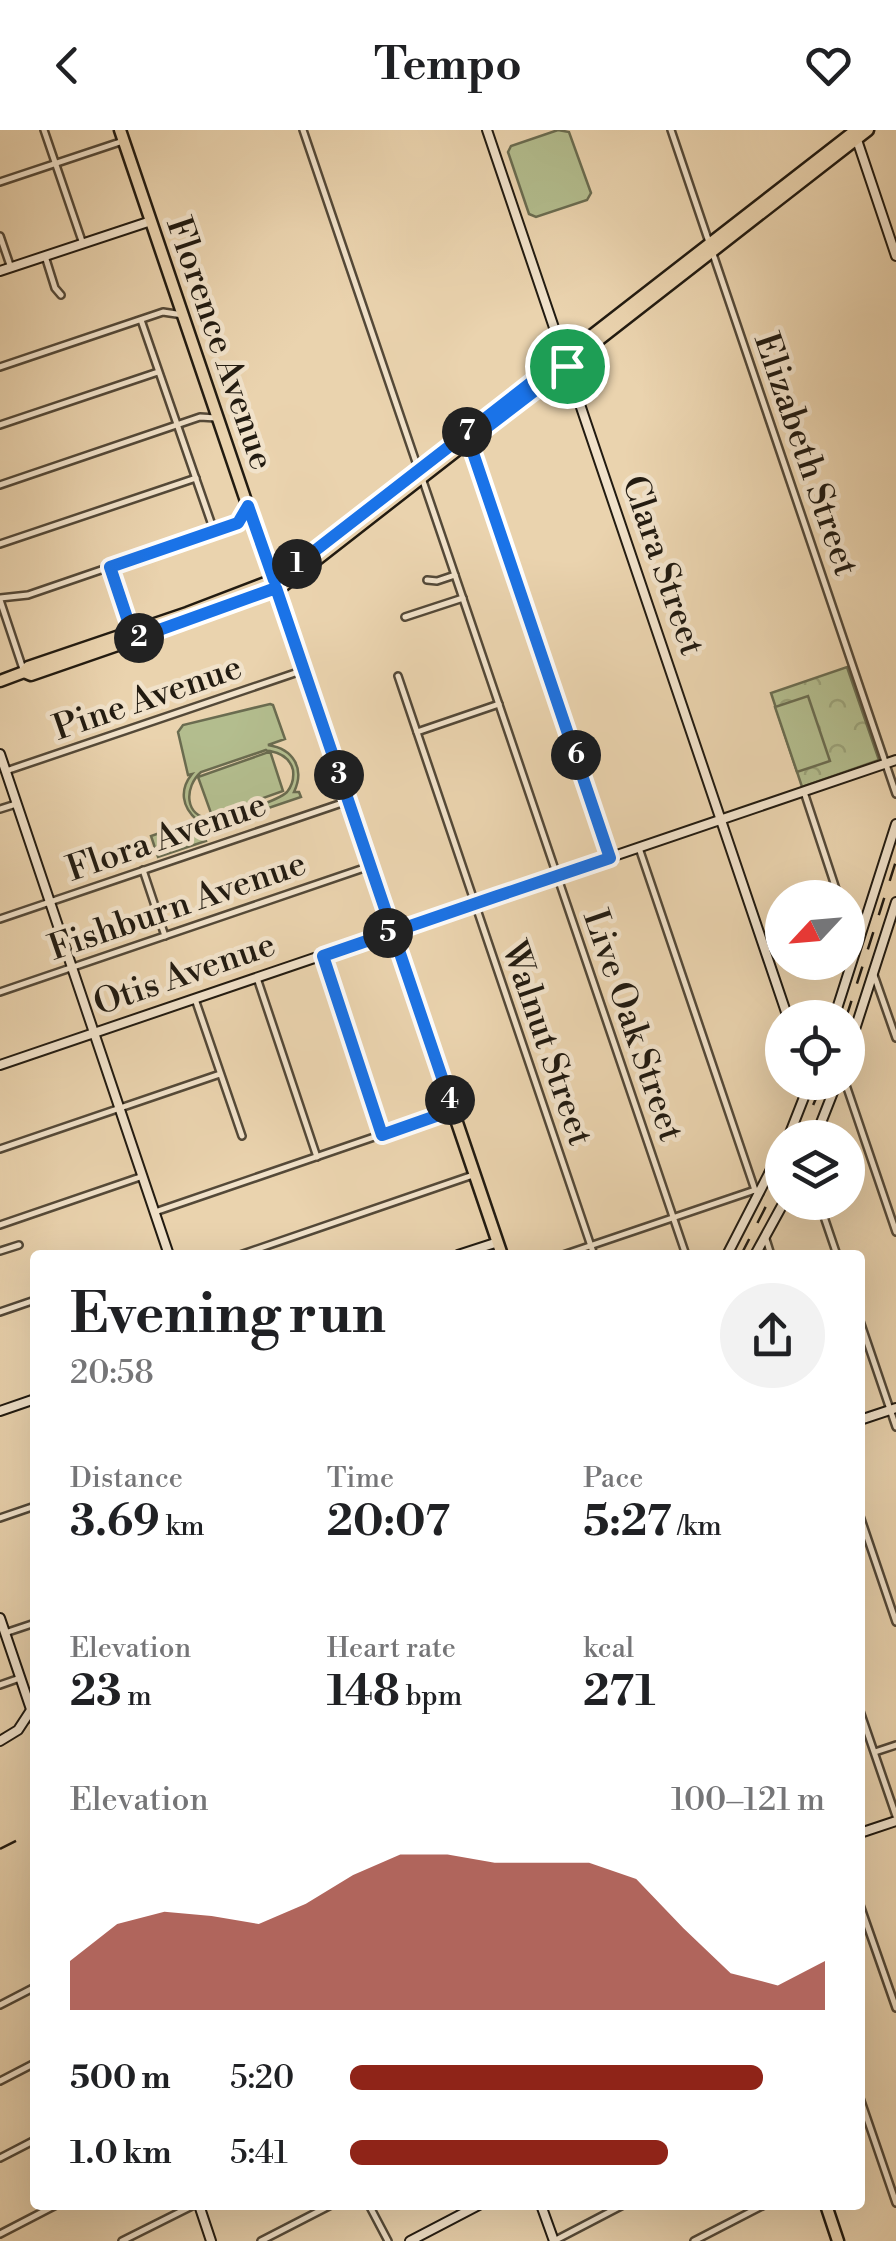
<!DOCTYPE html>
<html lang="en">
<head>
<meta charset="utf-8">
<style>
	:root { --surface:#fff; --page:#f2f2f2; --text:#202124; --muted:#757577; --accent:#8f2418 }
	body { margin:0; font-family:"Libre Bodoni",serif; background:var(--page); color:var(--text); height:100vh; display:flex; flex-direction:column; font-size:38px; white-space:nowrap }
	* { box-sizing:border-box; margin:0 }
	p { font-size:32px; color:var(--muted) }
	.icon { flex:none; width:55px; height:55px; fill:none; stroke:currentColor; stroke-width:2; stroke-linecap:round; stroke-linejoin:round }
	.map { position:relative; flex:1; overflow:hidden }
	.panel { position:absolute; left:30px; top:1120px; width:835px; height:960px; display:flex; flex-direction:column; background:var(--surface); border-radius:10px; box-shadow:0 10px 40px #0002 }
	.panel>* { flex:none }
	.needle { width:65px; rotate:244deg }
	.controls { position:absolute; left:765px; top:750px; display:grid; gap:20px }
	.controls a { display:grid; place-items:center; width:100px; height:100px; border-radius:50%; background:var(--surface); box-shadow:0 10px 40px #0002; font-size:50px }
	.pin { position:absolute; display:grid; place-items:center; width:85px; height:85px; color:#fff; margin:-42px; border:5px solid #fff; border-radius:50%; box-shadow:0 2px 10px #0007 }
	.km { position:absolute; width:50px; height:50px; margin:-25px; border-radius:50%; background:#222; color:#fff; font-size:28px; line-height:50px; text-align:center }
	.round { display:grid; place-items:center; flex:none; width:105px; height:105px; border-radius:52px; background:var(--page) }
	.headline { display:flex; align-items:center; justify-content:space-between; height:170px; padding:0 40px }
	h1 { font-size:55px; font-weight:700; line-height:75px }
	.figures { display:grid; grid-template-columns:repeat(3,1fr); gap:15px; height:170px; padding:10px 40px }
	.figures div { display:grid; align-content:center }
	.figures b { font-size:42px; font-weight:700 }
	.figures small { font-size:28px; font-weight:400 }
	.figures p { font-size:28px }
	.chart { height:280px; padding:20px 40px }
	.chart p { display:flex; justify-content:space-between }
	.chart svg { width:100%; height:180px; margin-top:10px; fill:var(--accent); opacity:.7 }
	ul { padding:0 40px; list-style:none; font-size:32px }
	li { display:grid; grid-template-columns:160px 120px 1fr; align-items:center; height:75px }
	li i { height:25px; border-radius:12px; background:var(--accent) }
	header { display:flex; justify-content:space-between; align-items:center; height:130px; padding:0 40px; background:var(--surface); font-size:45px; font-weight:700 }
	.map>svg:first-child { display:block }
	.forest { fill:url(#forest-crowns); stroke:#6a6c50; stroke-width:2.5 }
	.pitch { fill:#b3bd8e; stroke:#6a6c50; stroke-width:2.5; fill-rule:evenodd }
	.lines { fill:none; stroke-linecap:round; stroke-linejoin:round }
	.street-casing { stroke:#544938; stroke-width:10 }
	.secondary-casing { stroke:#221b11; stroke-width:12 }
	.primary-casing { stroke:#221b11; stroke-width:15 }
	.street { stroke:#f1e2ca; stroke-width:5 }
	.secondary { stroke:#f1e2ca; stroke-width:8 }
	.primary { stroke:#ead3ae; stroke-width:10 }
	.rail { stroke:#221b11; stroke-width:2.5; stroke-dasharray:18 18; stroke-linecap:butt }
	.route-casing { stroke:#fff; stroke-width:20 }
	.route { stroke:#1a73e8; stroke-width:12 }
	.labels { text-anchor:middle; stroke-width:9; stroke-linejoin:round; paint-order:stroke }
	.street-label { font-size:35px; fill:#221b11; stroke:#f1e2ca }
</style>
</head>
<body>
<header><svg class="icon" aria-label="back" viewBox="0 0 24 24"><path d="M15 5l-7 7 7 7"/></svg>Tempo<svg class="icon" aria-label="heart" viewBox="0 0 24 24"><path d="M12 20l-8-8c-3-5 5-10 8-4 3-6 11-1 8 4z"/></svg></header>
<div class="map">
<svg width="896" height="2111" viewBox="0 0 896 2111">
	<defs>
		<pattern id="forest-crowns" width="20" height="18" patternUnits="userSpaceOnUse" patternTransform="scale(2.5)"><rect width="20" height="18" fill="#b3bd8e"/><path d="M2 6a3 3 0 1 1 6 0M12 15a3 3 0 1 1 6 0" fill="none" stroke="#9aa279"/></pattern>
	</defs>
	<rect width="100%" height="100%" fill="#ead3ae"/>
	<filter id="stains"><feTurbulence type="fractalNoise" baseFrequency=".002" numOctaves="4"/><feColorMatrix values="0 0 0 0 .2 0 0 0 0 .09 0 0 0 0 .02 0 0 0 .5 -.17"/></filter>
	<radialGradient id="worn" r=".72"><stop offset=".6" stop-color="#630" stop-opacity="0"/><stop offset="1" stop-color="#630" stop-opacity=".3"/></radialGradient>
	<!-- forest -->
	<path class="forest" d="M847 537 879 630 802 657 771 563Z"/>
	<!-- pitch -->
	<g class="pitch">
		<path d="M558 0 569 2 591 63 587 70 536 87 529 84 508 22 511 16Z"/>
		<path d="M808 566 830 631 797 642 775 577Z"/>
		<path d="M270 574 273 575 285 609 268 615C294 619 305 639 294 662H299L301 667 206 699 204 693H200L206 711 158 727 151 706 197 690C182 677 179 660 192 644L188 645 178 602 183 595ZM266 620 269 622 198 647 212 686 283 661 270 621C281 623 290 628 293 640 294 648 292 656 287 662 279 670 223 690 211 689 184 687 184 657 201 642Z"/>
	</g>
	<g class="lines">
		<defs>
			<g id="street">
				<path d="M44 0 83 114"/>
				<path d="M303 0 418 338"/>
				<path d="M671 0 896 664"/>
				<path d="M0 52 123 11"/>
				<path d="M0 106 11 138"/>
				<path d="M45 126 55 158 61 165"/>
				<path d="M141 190 214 401"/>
				<path d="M0 237 163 182 183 185"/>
				<path d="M0 295 158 242"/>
				<path d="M470 314 610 728"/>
				<path d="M422 348 686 1125"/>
				<path d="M0 355 200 287 216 288"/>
				<path d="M0 414 196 348"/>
				<path d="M110 437 132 501"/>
				<path d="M427 450 437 451 455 445"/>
				<path d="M0 468 28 465 238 393 247 379"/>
				<path d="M0 470 23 539"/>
				<path d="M405 487 463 468"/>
				<path d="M398 546 594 1125"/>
				<path d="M417 602 499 574"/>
				<path d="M6 641 301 541"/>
				<path d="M804 662 839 768"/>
				<path d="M0 679 16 674"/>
				<path d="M639 718 755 1060 760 1063"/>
				<path d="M143 740 165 806"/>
				<path d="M0 789 345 672"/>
				<path d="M848 792 855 814"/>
				<path d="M323 825 382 1005"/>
				<path d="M874 845 896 908"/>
				<path d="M257 848 317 1027"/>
				<path d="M0 862 370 736"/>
				<path d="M195 869 242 1006"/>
				<path d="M845 952 896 1102"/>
				<path d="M0 1019 220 944"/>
				<path d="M819 1072 837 1125"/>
				<path d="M155 1082 453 980"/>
				<path d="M0 1095 143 1046"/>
				<path d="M766 1109 771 1125"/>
				<path d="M0 1121 19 1115"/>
				<path d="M240 1125 473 1045"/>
				<path d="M563 1125 755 1060"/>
				<path d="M0 1182 35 1170"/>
				<path d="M860 1191 896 1297"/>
				<path d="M860 1386 896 1492"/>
				<path d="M0 1388 35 1376"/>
				<path d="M5 1503 35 1493"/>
				<path d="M0 1555 20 1548"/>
				<path d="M860 1581 896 1686"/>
				<path d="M875 1622 896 1615"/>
				<path d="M860 1775 896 1878"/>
				<path d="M0 1875 35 1857"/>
				<path d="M0 1951 35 1933"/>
				<path d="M860 1968 896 2073"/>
				<path d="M0 2028 35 2010"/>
				<path d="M369 2075 388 2111"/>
				<path d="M0 2104 56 2075"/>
				<path d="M122 2111 194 2075"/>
				<path d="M261 2111 331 2075"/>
				<path d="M554 2111 623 2075"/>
				<path d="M694 2111 764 2075"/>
			</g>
			<g id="secondary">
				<path d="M487 0 788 888"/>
				<path d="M855 4 896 126"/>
				<path d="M0 141 151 91"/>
				<path d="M0 624 169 1125"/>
				<path d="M834 888 896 694"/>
				<path d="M848 921 896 772"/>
				<path d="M0 935 896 630"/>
				<path d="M788 1008 810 952"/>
				<path d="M815 1008 837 952"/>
				<path d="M458 1125 498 1112"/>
				<path d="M727 1125 782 1018"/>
				<path d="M755 1125 784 1072"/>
				<path d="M0 1281 35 1269"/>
				<path d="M860 1290 896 1278"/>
				<path d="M0 1488 35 1591"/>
				<path d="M0 1611 18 1600 35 1574"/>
				<path d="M860 1703 896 1691"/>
				<path d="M199 2075 211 2111"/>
				<path d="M541 2075 554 2111"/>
				<path d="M410 2111 479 2075"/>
			</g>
			<g id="primary">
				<path d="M120 0 502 1125"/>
				<path d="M24 542 31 545 190 490 284 455 868 0"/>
				<path d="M0 551 24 542 28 537 187 483 281 447 856 0"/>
				<path d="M826 2075 838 2111"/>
			</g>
		</defs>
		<!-- street casing -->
		<use href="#street" class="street-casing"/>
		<!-- secondary casing -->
		<use href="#secondary" class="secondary-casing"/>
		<!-- primary casing -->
		<use href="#primary" class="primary-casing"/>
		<!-- street -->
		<use href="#street" class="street"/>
		<!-- secondary -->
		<use href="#secondary" class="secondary"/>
		<!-- primary -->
		<use href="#primary" class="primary"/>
		<!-- rail -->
		<g class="rail">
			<path d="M846 888 896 731"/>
			<path d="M799 1008 823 952"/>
			<path d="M741 1125 782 1045"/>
			<path d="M0 1719 35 1701"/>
		</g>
	</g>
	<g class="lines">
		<defs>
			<path id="route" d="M567 236 469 311 464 305 281 447 274 450 248 376 238 393 110 437 134 509 276 458 384 776C407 844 430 912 453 980L382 1005 323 826C419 793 514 760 610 728L469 311 464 305 564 227 567 236"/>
		</defs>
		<!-- route casing -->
		<use href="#route" class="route-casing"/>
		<!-- route -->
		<use href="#route" class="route"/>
	</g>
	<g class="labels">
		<!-- street labels -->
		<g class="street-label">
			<text transform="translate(221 213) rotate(71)" y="12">Florence Avenue</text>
			<text transform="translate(807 324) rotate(71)" y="12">Elizabeth Street</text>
			<text transform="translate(664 435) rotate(71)" y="12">Clara Street</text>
			<text transform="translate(147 567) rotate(-19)" y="12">Pine Avenue</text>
			<text transform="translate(166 706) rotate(-19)" y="12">Flora Avenue</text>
			<text transform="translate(177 775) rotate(-19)" y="12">Fishburn Avenue</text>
			<text transform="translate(184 843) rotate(-19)" y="12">Otis Avenue</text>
			<text transform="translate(634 895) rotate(71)" y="12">Live Oak Street</text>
			<text transform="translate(548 913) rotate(71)" y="12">Walnut Street</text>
		</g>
	</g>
	<rect width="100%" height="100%" filter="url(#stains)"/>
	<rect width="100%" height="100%" fill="url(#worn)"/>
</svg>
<div class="controls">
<a><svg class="needle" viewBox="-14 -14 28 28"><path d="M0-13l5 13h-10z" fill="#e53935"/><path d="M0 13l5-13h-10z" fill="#757577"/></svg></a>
<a><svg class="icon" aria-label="locate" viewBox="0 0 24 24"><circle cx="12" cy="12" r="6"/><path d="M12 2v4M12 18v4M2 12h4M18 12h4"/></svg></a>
<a><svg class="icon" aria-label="layers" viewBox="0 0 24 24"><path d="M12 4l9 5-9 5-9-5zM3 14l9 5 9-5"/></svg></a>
</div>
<div class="pin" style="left:567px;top:236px;background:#1e9e55"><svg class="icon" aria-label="arrive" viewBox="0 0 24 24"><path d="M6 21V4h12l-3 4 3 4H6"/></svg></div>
<b class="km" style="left:297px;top:434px">1</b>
<b class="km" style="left:139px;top:508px">2</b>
<b class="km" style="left:339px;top:645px">3</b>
<b class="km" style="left:450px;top:970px">4</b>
<b class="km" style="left:388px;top:803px">5</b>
<b class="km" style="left:576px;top:625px">6</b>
<b class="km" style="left:467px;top:302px">7</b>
<section class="panel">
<div class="headline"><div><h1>Evening run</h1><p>20:58</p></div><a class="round"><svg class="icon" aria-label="share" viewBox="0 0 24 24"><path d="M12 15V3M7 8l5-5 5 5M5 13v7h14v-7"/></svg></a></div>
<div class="figures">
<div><p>Distance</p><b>3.69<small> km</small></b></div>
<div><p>Time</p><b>20:07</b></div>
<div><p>Pace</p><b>5:27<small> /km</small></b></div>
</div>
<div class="figures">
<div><p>Elevation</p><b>23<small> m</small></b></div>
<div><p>Heart rate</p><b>148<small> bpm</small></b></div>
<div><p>kcal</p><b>271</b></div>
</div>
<div class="chart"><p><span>Elevation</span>100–121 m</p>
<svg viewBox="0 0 160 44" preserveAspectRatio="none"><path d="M0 44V32L10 23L20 20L30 21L40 23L50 18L60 11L70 6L80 6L90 8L100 8L110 8L120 12L130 24L140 35L150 38L160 32V44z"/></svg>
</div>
<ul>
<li><b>500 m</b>5:20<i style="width:87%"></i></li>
<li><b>1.0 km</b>5:41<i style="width:67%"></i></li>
</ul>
</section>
</div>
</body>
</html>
